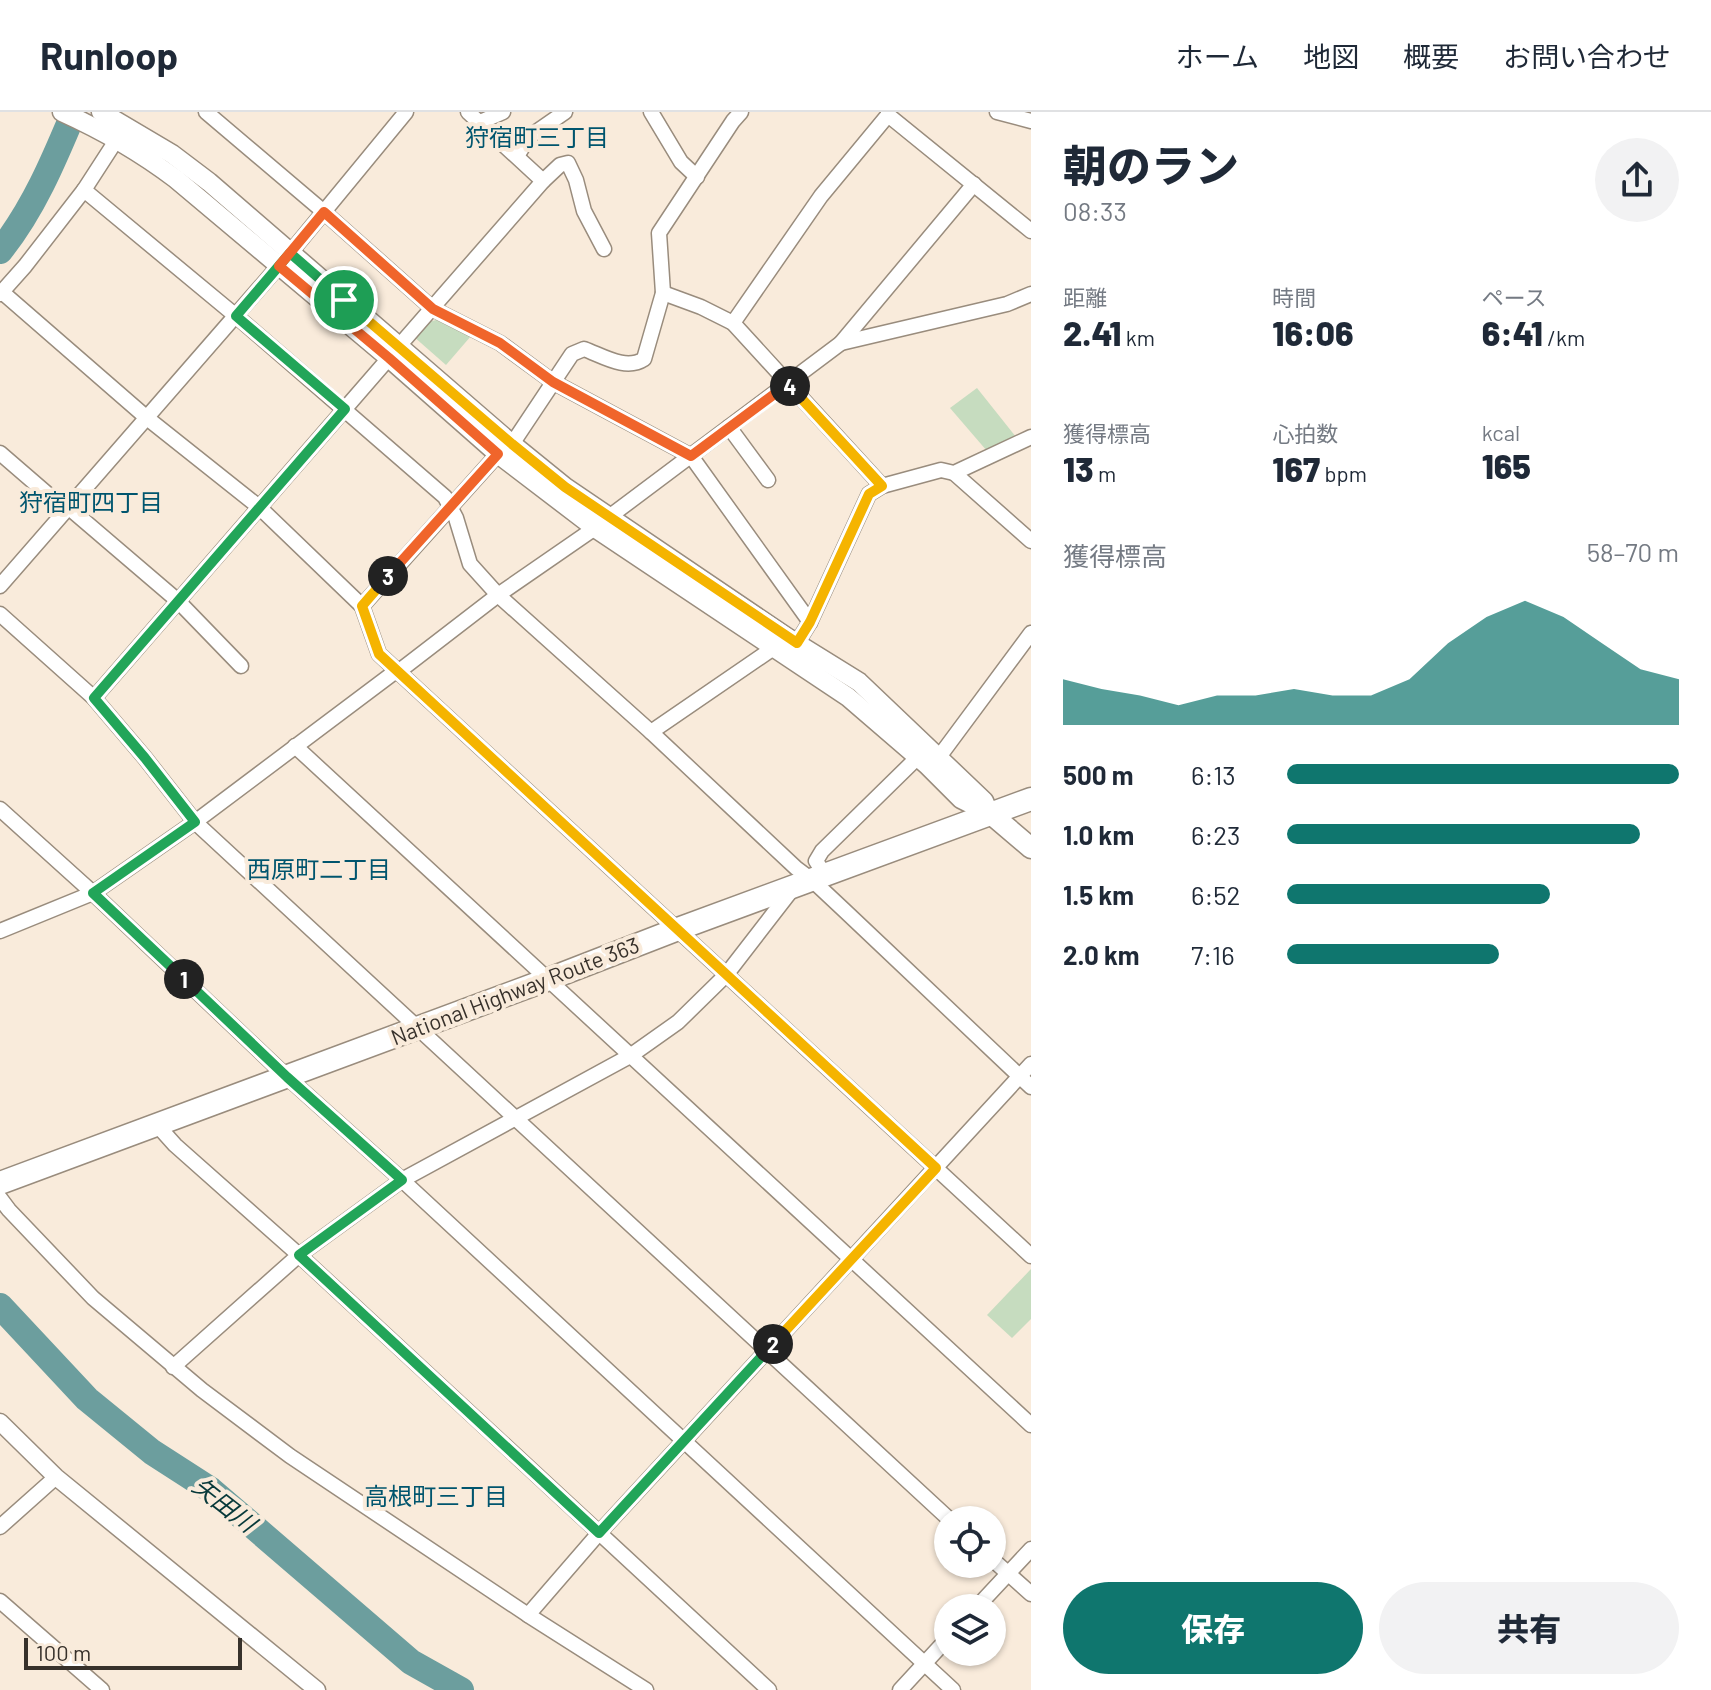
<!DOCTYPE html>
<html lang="ja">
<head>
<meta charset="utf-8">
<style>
	:root { --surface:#fff; --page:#f2f2f3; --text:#1f2937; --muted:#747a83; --line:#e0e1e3; --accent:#0f766e }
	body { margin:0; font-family:Barlow,"Noto Sans JP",sans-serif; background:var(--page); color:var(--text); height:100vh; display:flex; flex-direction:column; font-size:30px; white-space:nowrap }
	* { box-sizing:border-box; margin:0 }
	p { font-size:26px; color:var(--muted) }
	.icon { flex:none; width:44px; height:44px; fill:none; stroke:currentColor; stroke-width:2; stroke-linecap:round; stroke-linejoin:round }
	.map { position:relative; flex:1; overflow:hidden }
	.details { display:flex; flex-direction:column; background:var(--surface); width:680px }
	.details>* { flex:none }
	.fabs { position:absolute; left:934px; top:1394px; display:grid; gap:16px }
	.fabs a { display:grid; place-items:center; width:72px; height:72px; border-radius:50%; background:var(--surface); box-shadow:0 2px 6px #0004; font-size:40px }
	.scale { position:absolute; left:24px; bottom:20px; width:218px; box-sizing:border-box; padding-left:8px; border:4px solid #37312b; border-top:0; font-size:22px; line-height:28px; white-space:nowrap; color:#37312b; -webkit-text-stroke:6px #f9ebdb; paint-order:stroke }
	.pin { position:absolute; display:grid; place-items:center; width:68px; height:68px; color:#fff; margin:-34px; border:4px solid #fff; border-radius:50%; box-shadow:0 2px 8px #0007 }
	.km { position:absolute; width:40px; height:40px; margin:-20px; border-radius:50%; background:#222; color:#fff; font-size:22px; line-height:40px; text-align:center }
	.round { display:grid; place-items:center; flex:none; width:84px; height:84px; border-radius:42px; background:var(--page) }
	.overview { display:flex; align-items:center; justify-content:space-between; height:136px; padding:0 32px }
	h1 { font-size:44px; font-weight:800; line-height:60px }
	.figures { display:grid; grid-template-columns:repeat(3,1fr); gap:12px; height:136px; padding:8px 32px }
	.figures div { display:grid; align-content:center }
	.figures b { font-size:34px; font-weight:800 }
	.figures small { font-size:22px; font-weight:400 }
	.figures p { font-size:22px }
	.chart { height:224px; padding:16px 32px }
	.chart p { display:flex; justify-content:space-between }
	.chart svg { width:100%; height:144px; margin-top:8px; fill:var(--accent); opacity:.7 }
	.primary-button { display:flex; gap:16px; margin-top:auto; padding:16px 32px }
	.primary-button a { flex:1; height:92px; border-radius:48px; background:var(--accent); color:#fff; font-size:32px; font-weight:800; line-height:92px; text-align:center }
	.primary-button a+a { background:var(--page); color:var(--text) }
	ul { padding:0 32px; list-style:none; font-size:26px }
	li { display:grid; grid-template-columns:128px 96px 1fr; align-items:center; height:60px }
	li i { height:20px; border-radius:10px; background:var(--accent) }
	header { display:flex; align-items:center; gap:48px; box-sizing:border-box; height:112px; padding:0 40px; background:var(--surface); border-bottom:2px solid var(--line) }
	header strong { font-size:38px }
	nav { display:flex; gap:44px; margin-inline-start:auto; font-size:28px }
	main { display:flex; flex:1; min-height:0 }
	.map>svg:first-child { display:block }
	.green { fill:#c6dcbf }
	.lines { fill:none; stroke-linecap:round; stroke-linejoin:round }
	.river { stroke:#6c9e9e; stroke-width:26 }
	.minor-casing { stroke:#998c7d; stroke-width:17 }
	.tertiary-casing { stroke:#998c7d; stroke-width:19 }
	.secondary-casing { stroke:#998c7d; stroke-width:21 }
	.primary-casing { stroke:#998c7d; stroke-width:23 }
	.trunk-casing { stroke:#998c7d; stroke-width:25 }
	.minor { stroke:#fff; stroke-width:14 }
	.tertiary { stroke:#fff; stroke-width:16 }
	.secondary { stroke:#fff; stroke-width:18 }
	.primary { stroke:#fff; stroke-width:20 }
	.trunk { stroke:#fff; stroke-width:22 }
	.split-1-casing { stroke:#fff; stroke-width:16 }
	.split-2-casing { stroke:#fff; stroke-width:16 }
	.split-3-casing { stroke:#fff; stroke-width:16 }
	.split-4-casing { stroke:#fff; stroke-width:16 }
	.split-5-casing { stroke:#fff; stroke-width:16 }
	.split-1 { stroke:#22a559; stroke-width:10 }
	.split-2 { stroke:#22a559; stroke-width:10 }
	.split-3 { stroke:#f5b400; stroke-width:10 }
	.split-4 { stroke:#f0652b; stroke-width:10 }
	.split-5 { stroke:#f5b400; stroke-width:10 }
	.labels { text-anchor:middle; stroke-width:8; stroke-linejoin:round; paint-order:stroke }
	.street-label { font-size:22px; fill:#37312b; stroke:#f9ebdb }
	.neighbourhood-label { font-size:24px; fill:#00556e; stroke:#f9ebdb }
	.water-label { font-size:24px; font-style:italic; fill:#07393a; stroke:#f9ebdb }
</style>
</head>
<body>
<header>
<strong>Runloop</strong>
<nav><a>ホーム</a><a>地図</a><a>概要</a><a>お問い合わせ</a></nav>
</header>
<main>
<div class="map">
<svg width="1031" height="1578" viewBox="0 0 1031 1578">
	<rect width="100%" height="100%" fill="#f9ebdb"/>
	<!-- green -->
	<g class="green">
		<path d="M446 205 471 224 446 253 413 224 429 210Z"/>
		<path d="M977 276 1016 325 987 339 950 296Z"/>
		<path d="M1031 1157V1207L1012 1226 987 1203Z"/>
	</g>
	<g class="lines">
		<!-- river -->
		<g class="river">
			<path d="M0 139C33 98 54 48 74 0"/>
			<path d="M0 1194 87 1287 152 1340 211 1378 411 1550 461 1578"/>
		</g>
		<defs>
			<g id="minor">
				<path d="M206 0 324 100 433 197 500 231 553 270 691 344 810 510"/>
				<path d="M651 0 681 50 697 65"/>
				<path d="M997 0 1031 9"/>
				<path d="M888 3 1031 119"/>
				<path d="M478 11 503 0"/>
				<path d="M517 44 529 25 565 0"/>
				<path d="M543 69 560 53 568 51 576 68 584 99 604 137"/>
				<path d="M84 78 236 204 445 385 456 406 470 452 498 483 651 620 796 756 812 768 844 798 1031 975"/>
				<path d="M2 180 147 306 259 395 362 494 379 542 1031 1144"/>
				<path d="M663 181 701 195 733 211 882 374"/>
				<path d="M0 182 25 154 84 78 117 27"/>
				<path d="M733 211 821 84 888 3V0"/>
				<path d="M841 231 974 72"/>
				<path d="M399 234 543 69 468 0"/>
				<path d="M729 315 768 368"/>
				<path d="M512 332 572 242 584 237C603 244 626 259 644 247L663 181 659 121 733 9 741 0"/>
				<path d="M0 341 59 392 68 395 178 489 241 554"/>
				<path d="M954 361 1031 429"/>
				<path d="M609 405 841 231 1007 192 1031 182"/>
				<path d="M0 474 290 141 406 0"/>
				<path d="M362 494 498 342"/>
				<path d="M0 502 94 586 145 646 195 710 950 1408"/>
				<path d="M797 531 810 510 869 382 882 374 941 358 954 361 1031 325"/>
				<path d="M94 586 389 246"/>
				<path d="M651 620 775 535"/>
				<path d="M295 634 1031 1313"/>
				<path d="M939 645 1031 521"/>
				<path d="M0 697 93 781 287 965 402 1068 953 1578"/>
				<path d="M825 763 816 749 822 739 918 645"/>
				<path d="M0 819 93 781 195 710 392 562 398 560 498 483 595 416"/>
				<path d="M158 1014 175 1033 299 1143 173 1255"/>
				<path d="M0 1086 9 1098 93 1186 202 1278 290 1344 528 1503 646 1578"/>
				<path d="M0 1415 56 1365"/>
				<path d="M992 1447 1031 1482"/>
				<path d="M0 1489 102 1578"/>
				<path d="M976 1496 1031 1437"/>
				<path d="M528 1503 599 1421 1031 952"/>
				<path d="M769 1578 299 1143 402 1068 630 944 678 910 726 863 794 775"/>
				<path d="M900 1578 948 1526"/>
			</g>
			<path id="tertiary" d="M0 1310 56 1365 317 1578"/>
			<g id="secondary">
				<path d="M62 0C104 19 139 39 176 67L389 246 498 342 595 416 848 585 927 653 961 687 991 702"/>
				<path d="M101 0 172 42 209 70 512 332 565 375 788 526 859 570 984 689 987 696"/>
			</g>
			<path id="primary" d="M991 702 1031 736"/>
			<path id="trunk" d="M0 1071 549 867 678 817 1031 687"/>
		</defs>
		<!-- minor casing -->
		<use href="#minor" class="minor-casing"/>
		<!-- tertiary casing -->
		<use href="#tertiary" class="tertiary-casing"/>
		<!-- secondary casing -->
		<use href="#secondary" class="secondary-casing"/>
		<!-- primary casing -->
		<use href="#primary" class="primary-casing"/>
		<!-- trunk casing -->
		<use href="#trunk" class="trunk-casing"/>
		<!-- minor -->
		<use href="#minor" class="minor"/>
		<!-- tertiary -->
		<use href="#tertiary" class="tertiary"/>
		<!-- secondary -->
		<use href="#secondary" class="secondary"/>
		<!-- primary -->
		<use href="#primary" class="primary"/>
		<!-- trunk -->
		<use href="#trunk" class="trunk"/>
	</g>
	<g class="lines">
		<defs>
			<path id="split-1" d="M184 867 93 781 195 710 145 646 94 586 345 297 236 204 290 141 344 188"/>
			<path id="split-2" d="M184 867 287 965 402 1068 299 1143 599 1421 773 1232"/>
			<path id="split-3" d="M388 464 362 494 379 542 936 1056 773 1232"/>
			<path id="split-4" d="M388 464 498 342 389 246 279 154 324 100 433 197 500 231 553 270 691 344 788 272 790 274"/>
			<path id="split-5" d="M344 188 512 332 565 375 797 531 810 510 869 382 882 374 790 274"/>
		</defs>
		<!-- split-1 casing -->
		<use href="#split-1" class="split-1-casing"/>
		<!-- split-2 casing -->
		<use href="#split-2" class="split-2-casing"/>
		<!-- split-3 casing -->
		<use href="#split-3" class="split-3-casing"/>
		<!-- split-4 casing -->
		<use href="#split-4" class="split-4-casing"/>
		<!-- split-5 casing -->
		<use href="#split-5" class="split-5-casing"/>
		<!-- split-1 -->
		<use href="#split-1" class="split-1"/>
		<!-- split-2 -->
		<use href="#split-2" class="split-2"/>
		<!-- split-3 -->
		<use href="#split-3" class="split-3"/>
		<!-- split-4 -->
		<use href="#split-4" class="split-4"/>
		<!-- split-5 -->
		<use href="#split-5" class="split-5"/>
	</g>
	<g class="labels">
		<!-- street labels -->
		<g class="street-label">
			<text transform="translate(515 879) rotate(-21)" y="8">National Highway Route 363</text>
		</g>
		<!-- neighbourhood labels -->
		<g class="neighbourhood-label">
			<text x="537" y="34">狩宿町三丁目</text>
			<text x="91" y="399">狩宿町四丁目</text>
			<text x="319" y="766">西原町二丁目</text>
			<text x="436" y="1393">高根町三丁目</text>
		</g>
		<!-- water labels -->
		<g class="water-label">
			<text transform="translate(224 1393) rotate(38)" y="8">矢田川</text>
		</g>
	</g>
</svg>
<div class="fabs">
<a><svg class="icon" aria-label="locate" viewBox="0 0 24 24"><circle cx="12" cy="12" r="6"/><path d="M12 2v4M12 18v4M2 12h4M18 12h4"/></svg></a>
<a><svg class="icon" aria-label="layers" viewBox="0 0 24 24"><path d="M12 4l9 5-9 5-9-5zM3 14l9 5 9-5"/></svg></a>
</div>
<div class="scale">100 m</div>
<div class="pin" style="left:344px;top:188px;background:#1e9e55"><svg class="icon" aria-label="arrive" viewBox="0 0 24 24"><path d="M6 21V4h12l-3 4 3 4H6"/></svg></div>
<b class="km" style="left:184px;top:867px">1</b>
<b class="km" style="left:773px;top:1232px">2</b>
<b class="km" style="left:388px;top:464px">3</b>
<b class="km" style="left:790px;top:274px">4</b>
</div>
<section class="details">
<div class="overview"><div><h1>朝のラン</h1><p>08:33</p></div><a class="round"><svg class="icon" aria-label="share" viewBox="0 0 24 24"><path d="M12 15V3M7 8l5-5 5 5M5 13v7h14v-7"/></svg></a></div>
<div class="figures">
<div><p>距離</p><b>2.41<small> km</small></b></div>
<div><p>時間</p><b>16:06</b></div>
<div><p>ペース</p><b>6:41<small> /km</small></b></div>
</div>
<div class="figures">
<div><p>獲得標高</p><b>13<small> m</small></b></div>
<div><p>心拍数</p><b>167<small> bpm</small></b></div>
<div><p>kcal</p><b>165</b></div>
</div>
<div class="chart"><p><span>獲得標高</span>58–70 m</p>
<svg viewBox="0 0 160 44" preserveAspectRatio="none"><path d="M0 44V30L10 33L20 35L30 38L40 35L50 35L60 33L70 35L80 35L90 30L100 19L110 11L120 6L130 11L140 19L150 27L160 30V44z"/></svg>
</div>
<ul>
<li><b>500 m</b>6:13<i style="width:100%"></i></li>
<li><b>1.0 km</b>6:23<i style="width:90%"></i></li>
<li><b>1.5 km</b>6:52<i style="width:67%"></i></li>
<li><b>2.0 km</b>7:16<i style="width:54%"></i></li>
</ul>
<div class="primary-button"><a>保存</a><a>共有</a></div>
</section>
</main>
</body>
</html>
